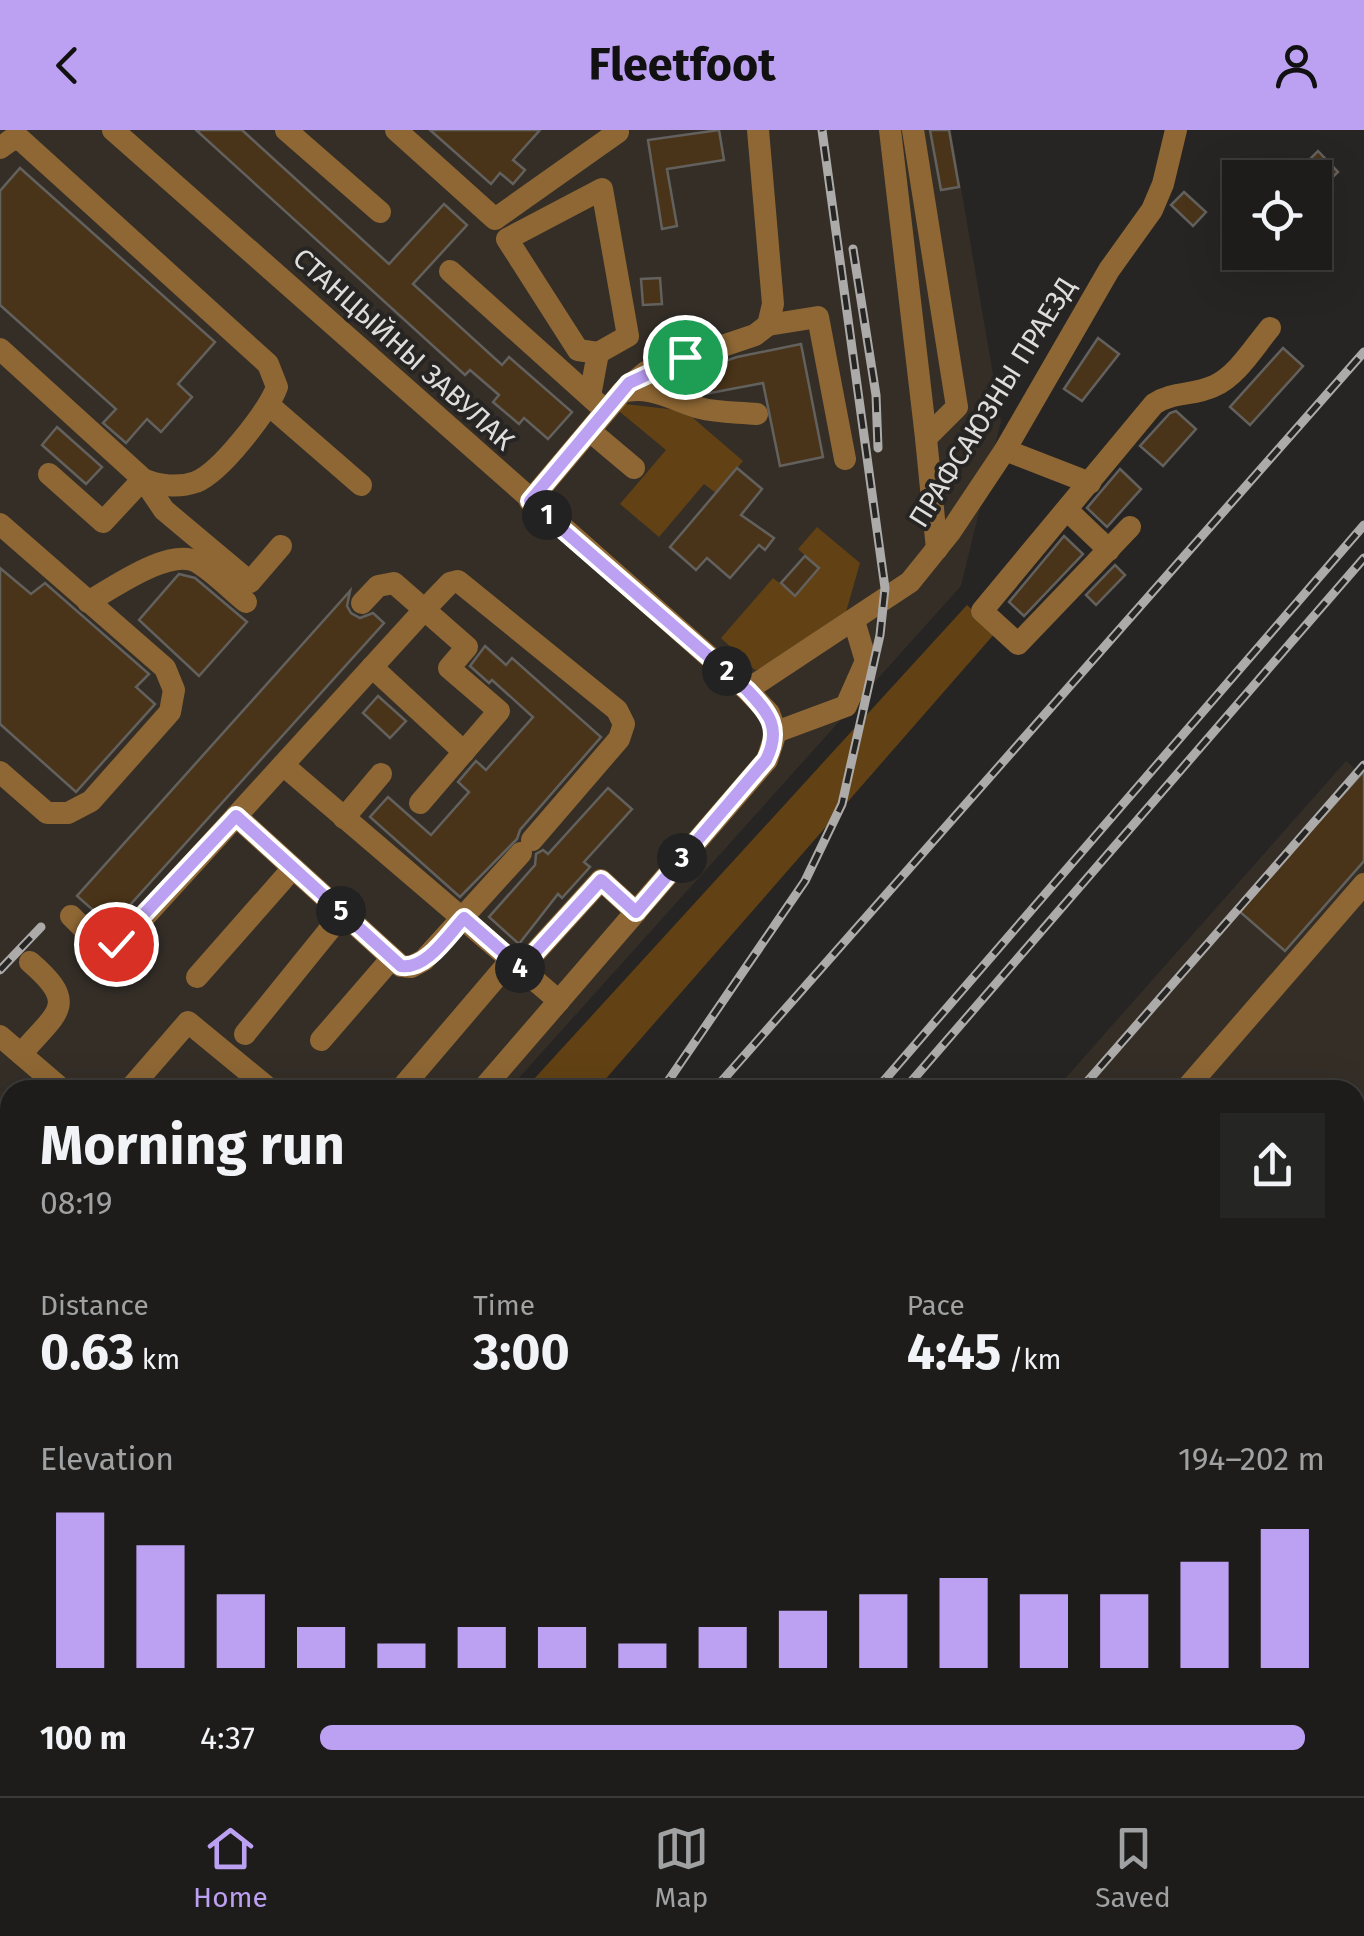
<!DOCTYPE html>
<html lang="en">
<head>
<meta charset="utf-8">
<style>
	:root { --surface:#1d1c1a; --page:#252523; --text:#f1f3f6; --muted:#a0a1a2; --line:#3b3a39; --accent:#bca0f2 }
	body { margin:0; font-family:"Fira Sans",sans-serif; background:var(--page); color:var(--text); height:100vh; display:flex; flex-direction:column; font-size:38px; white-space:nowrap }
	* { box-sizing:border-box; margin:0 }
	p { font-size:32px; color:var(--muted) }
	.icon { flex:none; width:55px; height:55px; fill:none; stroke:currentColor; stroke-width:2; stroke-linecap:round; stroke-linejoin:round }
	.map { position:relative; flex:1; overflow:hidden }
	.drawer { position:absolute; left:0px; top:950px; width:1365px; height:718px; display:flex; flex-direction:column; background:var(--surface); border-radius:30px 30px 0 0; box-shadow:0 10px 40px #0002,0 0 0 2px var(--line) }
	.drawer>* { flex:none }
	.controls { position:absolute; left:1222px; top:30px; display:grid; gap:20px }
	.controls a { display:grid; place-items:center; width:110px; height:110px; border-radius:0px; background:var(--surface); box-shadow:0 10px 40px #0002,0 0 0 2px var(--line); font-size:50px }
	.pin { position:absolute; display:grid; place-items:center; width:85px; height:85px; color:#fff; margin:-42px; border:5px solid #fff; border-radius:50%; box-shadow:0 2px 10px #0007 }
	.km { position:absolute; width:50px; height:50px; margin:-25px; border-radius:50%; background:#222; color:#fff; font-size:28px; line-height:50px; text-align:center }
	.round { display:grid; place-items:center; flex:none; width:105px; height:105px; border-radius:0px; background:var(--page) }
	.headline { display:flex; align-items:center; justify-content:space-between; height:170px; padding:0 40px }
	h1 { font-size:55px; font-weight:700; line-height:75px }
	.stats { display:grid; grid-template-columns:repeat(3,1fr); gap:15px; height:170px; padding:10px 40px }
	.stats div { display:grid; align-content:center }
	.stats b { font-size:50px; font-weight:700 }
	.stats small { font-size:28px; font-weight:400 }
	.stats p { font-size:28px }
	.chart { height:280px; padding:20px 40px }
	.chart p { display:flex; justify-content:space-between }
	.chart svg { width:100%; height:180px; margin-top:10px; stroke:var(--accent); stroke-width:6 }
	ul { padding:0 40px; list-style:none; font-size:32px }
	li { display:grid; grid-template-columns:160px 120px 1fr; align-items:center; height:75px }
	li i { height:25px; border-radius:12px; background:var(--accent) }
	header { display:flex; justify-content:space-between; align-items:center; height:130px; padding:0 40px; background:var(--accent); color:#111; font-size:45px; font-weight:700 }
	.tab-bar { display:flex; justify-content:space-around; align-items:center; height:140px; border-top:2px solid var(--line); background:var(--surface); font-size:28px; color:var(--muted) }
	.tab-bar a { display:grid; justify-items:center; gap:5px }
	.tab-bar .selected { color:var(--accent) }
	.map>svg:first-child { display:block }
	.built { fill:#342e27 }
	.green { fill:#624214 }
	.building { fill:#493419; stroke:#63615e; stroke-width:2.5 }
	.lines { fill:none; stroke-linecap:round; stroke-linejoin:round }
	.minor { stroke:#8e6734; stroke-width:22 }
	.rail-casing { stroke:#acaba9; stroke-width:9 }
	.rail { stroke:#272523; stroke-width:5; stroke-dasharray:15; stroke-linecap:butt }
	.route-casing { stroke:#fff; stroke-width:20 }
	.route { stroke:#bca0f2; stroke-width:12 }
	.labels { text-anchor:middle; stroke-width:8; stroke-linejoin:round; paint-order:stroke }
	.street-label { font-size:28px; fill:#dedddb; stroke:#272523 }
</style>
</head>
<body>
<header><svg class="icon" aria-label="back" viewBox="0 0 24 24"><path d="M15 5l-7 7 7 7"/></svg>Fleetfoot<svg class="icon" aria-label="person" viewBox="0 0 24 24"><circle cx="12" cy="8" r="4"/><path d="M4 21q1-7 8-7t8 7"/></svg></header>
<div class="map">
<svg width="1364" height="1666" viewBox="0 0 1364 1666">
	<rect width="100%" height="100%" fill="#272523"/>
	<!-- built -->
	<g class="built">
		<path d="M0 0H951L1001 291 961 456 508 960H10V1513L0 1524Z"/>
		<path d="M1346 631 1364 647V1087L1355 1097V960H1055Z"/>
		<path d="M416 1658H862L855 1666H409Z"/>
	</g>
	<!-- green -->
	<g class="green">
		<path d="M608 272 685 281 743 331 716 363 704 354 659 407 620 374 666 320Z"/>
		<path d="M817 397 860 433 844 489 766 537 755 540 721 508 773 448 795 465 819 438 798 419Z"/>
		<path d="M967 475 996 502 596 960H524Z"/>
		<path d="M1364 1087V1666H855L862 1658H1355V1097Z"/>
		<path d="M10 1522V1653L0 1664V1533Z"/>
	</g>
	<!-- building -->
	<g class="building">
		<path d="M196 0H242L389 134 444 74 467 95 413 154 502 235 509 227 572 282 548 309 524 288 519 294 493 272 499 265 470 240 465 245Z"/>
		<path d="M430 0H540L513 30 525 40 513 54 500 43 491 54Z"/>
		<path d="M719 0 724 30 667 39 677 96 662 99 648 10Z"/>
		<path d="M930 0H949L959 57 941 60Z"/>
		<path d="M1318 21 1338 42 1315 64V48H1306L1299 40Z"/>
		<path d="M20 38 215 212 178 254 192 267 161 302 147 289 126 313 103 293 116 279 0 175V61Z"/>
		<path d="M1184 62 1206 82 1193 96 1171 75Z"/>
		<path d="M660 148 662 174 643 175 641 149Z"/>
		<path d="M1098 208 1119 224 1082 271 1064 259Z"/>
		<path d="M801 214 823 327 780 336 763 253 705 264 690 259 687 244 737 227Z"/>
		<path d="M1283 218 1303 236 1250 295 1230 277Z"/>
		<path d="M1176 281 1196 299 1163 336 1140 316 1170 283Z"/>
		<path d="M57 297 102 337 86 354 42 315Z"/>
		<path d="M737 338 762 359 741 385 774 408 765 420 759 415 730 448 707 428 696 440 670 417Z"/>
		<path d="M1120 339 1141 359 1107 397 1087 378Z"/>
		<path d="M1064 406 1083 424 1024 486 1009 472Z"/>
		<path d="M805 426 819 438 795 466 781 453Z"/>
		<path d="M1115 435 1125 445 1096 475 1086 465Z"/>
		<path d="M0 438 31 464 45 453 149 544 136 557 155 574 76 662 0 594Z"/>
		<path d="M179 444 195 448 247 492 199 546 139 490Z"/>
		<path d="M350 461 347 476 351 483 360 488 373 483 384 493 111 796 77 766Z"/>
		<path d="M485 516 506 535 512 528 601 607 520 700 517 709 460 767 370 687 388 667 431 705 469 662 458 652 476 631 486 640 533 587 492 550 489 553 470 536Z"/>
		<path d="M378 566 406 591 390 608 363 583Z"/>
		<path d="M1364 641V731L1285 821 1239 781Z"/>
		<path d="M608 658 632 679 584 732 590 737 562 768 558 764 519 814 489 787 535 735 536 724 543 720 548 724Z"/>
	</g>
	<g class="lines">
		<!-- minor -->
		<g class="minor">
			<path d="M113 0 747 560 769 583 776 602 767 630 482 960"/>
			<path d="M286 0 380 82"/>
			<path d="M396 0 495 89 618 2"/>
			<path d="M890 0 926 308"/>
			<path d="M913 0 957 277 926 308 937 419"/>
			<path d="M0 18 11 10 20 9 268 234 277 257C268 281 221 342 196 352 179 358 159 356 143 349L0 219"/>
			<path d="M450 141 597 273"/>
			<path d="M768 195 818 187 845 329"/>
			<path d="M622 262 646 242 755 205 768 195 773 174 758 0"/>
			<path d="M590 266 598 223 628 206 602 59 507 109 578 220 598 223"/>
			<path d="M270 276 361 355"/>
			<path d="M590 301 634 338"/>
			<path d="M1005 320 1090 353"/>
			<path d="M49 344 103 392 143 349 164 380 250 452 281 416"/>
			<path d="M530 371 622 262C649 254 675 271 700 278 718 283 738 282 757 284"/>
			<path d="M1067 380 1109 420"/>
			<path d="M0 394 165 538 174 560 170 582 91 671 68 683H47L0 642"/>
			<path d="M1130 397 1018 514 982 481 1154 274C1174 261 1193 266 1214 256 1237 246 1254 217 1270 198"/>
			<path d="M88 472C113 458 170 417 197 432 214 442 231 460 246 472"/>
			<path d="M362 473 378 456 394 453 467 517 449 538 499 581 420 673"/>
			<path d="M372 537 464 622"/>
			<path d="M747 560 910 452 951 401 1005 320 1109 140 1152 80 1163 54 1176 0"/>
			<path d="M776 602 846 576 866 531 854 491"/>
			<path d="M283 635 559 871"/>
			<path d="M236 686 401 836 411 837 424 830 521 723"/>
			<path d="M344 688 381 644"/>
			<path d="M71 786 102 817 126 807 425 479 450 453 458 451 617 580 624 594 619 609 532 710"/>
			<path d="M521 838 601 750 636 782"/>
			<path d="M197 847 293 738"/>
			<path d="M245 904 343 783"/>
			<path d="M0 906 63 960"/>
			<path d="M321 910 392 828"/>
			<path d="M21 924C57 882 80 875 30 832"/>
			<path d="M129 960 188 892 267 957 265 960"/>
			<path d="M400 960 511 830"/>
			<path d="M1185 960 1364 754"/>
			<path d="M1355 1127 1364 1116"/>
			<path d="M0 1340 10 1349"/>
			<path d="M1355 1371 1364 1380"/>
			<path d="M0 1501 10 1489"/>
			<path d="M328 1658 331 1666"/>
			<path d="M1032 1658 1041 1666"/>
			<path d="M1349 1658 1359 1666"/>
			<path d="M570 1666 578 1658"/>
			<path d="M882 1666 890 1658"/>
		</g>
		<defs>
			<g id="rail">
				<path d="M853 119 876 265 878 318"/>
				<path d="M0 840 41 797"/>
				<path d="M662 960 805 751 842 674 880 505 885 458 822 0"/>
				<path d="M714 960 1364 222"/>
				<path d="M876 960 1364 395"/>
				<path d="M904 960 1364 428"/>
				<path d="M1080 960 1364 635"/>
				<path d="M1355 1020 1364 1010"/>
				<path d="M1355 1045 1364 1034"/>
				<path d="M91 1666 99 1658"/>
				<path d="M126 1666 132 1658"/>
				<path d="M803 1666 811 1658"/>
			</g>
		</defs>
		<!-- rail casing -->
		<use href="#rail" class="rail-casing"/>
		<!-- rail -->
		<use href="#rail" class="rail"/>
	</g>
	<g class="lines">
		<defs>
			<path id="route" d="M116 814 236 686 401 836C426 840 448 805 464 788L521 838 601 750 636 782 766 630C782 598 769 583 747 560L530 371 629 253 685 227"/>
		</defs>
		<!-- route casing -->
		<use href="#route" class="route-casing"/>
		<!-- route -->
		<use href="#route" class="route"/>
	</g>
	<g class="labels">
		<!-- street labels -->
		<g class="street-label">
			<text transform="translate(404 219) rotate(42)" y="10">СТАНЦЫЙНЫ ЗАВУЛАК</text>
			<text transform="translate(992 272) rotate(-58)" y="10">ПРАФСАЮЗНЫ ПРАЕЗД</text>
		</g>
	</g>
</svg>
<div class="controls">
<a><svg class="icon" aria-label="locate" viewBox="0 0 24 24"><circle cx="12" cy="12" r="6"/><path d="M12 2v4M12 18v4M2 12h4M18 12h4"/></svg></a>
</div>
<div class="pin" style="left:685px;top:227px;background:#1e9e55"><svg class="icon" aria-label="arrive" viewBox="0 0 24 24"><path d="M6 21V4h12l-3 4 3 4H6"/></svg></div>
<div class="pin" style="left:116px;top:814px;background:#d93025"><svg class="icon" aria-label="check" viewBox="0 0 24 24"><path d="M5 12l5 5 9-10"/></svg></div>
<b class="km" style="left:547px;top:385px">1</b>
<b class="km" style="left:727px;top:541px">2</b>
<b class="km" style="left:682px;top:728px">3</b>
<b class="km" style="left:520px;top:838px">4</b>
<b class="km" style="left:341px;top:781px">5</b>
<section class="drawer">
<div class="headline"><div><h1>Morning run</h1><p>08:19</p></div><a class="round"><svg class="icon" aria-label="share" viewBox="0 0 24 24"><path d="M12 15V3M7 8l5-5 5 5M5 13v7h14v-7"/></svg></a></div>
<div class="stats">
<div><p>Distance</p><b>0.63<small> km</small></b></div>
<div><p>Time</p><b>3:00</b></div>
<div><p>Pace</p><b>4:45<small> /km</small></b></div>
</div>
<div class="chart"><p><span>Elevation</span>194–202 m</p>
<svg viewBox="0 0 160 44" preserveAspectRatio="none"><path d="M5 44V6M15 44V14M25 44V26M35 44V34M45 44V38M55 44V34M65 44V34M75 44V38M85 44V34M95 44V30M105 44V26M115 44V22M125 44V26M135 44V26M145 44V18M155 44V10"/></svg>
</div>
<ul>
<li><b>100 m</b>4:37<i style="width:98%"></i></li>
</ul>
</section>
</div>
<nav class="tab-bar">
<a class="selected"><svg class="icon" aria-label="home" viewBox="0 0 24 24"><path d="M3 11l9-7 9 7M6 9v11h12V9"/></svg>Home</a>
<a><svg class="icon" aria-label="map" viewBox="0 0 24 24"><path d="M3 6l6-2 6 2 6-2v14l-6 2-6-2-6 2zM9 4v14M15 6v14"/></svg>Map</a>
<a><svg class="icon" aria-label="saved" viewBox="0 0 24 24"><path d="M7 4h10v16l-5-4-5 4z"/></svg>Saved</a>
</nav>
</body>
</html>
